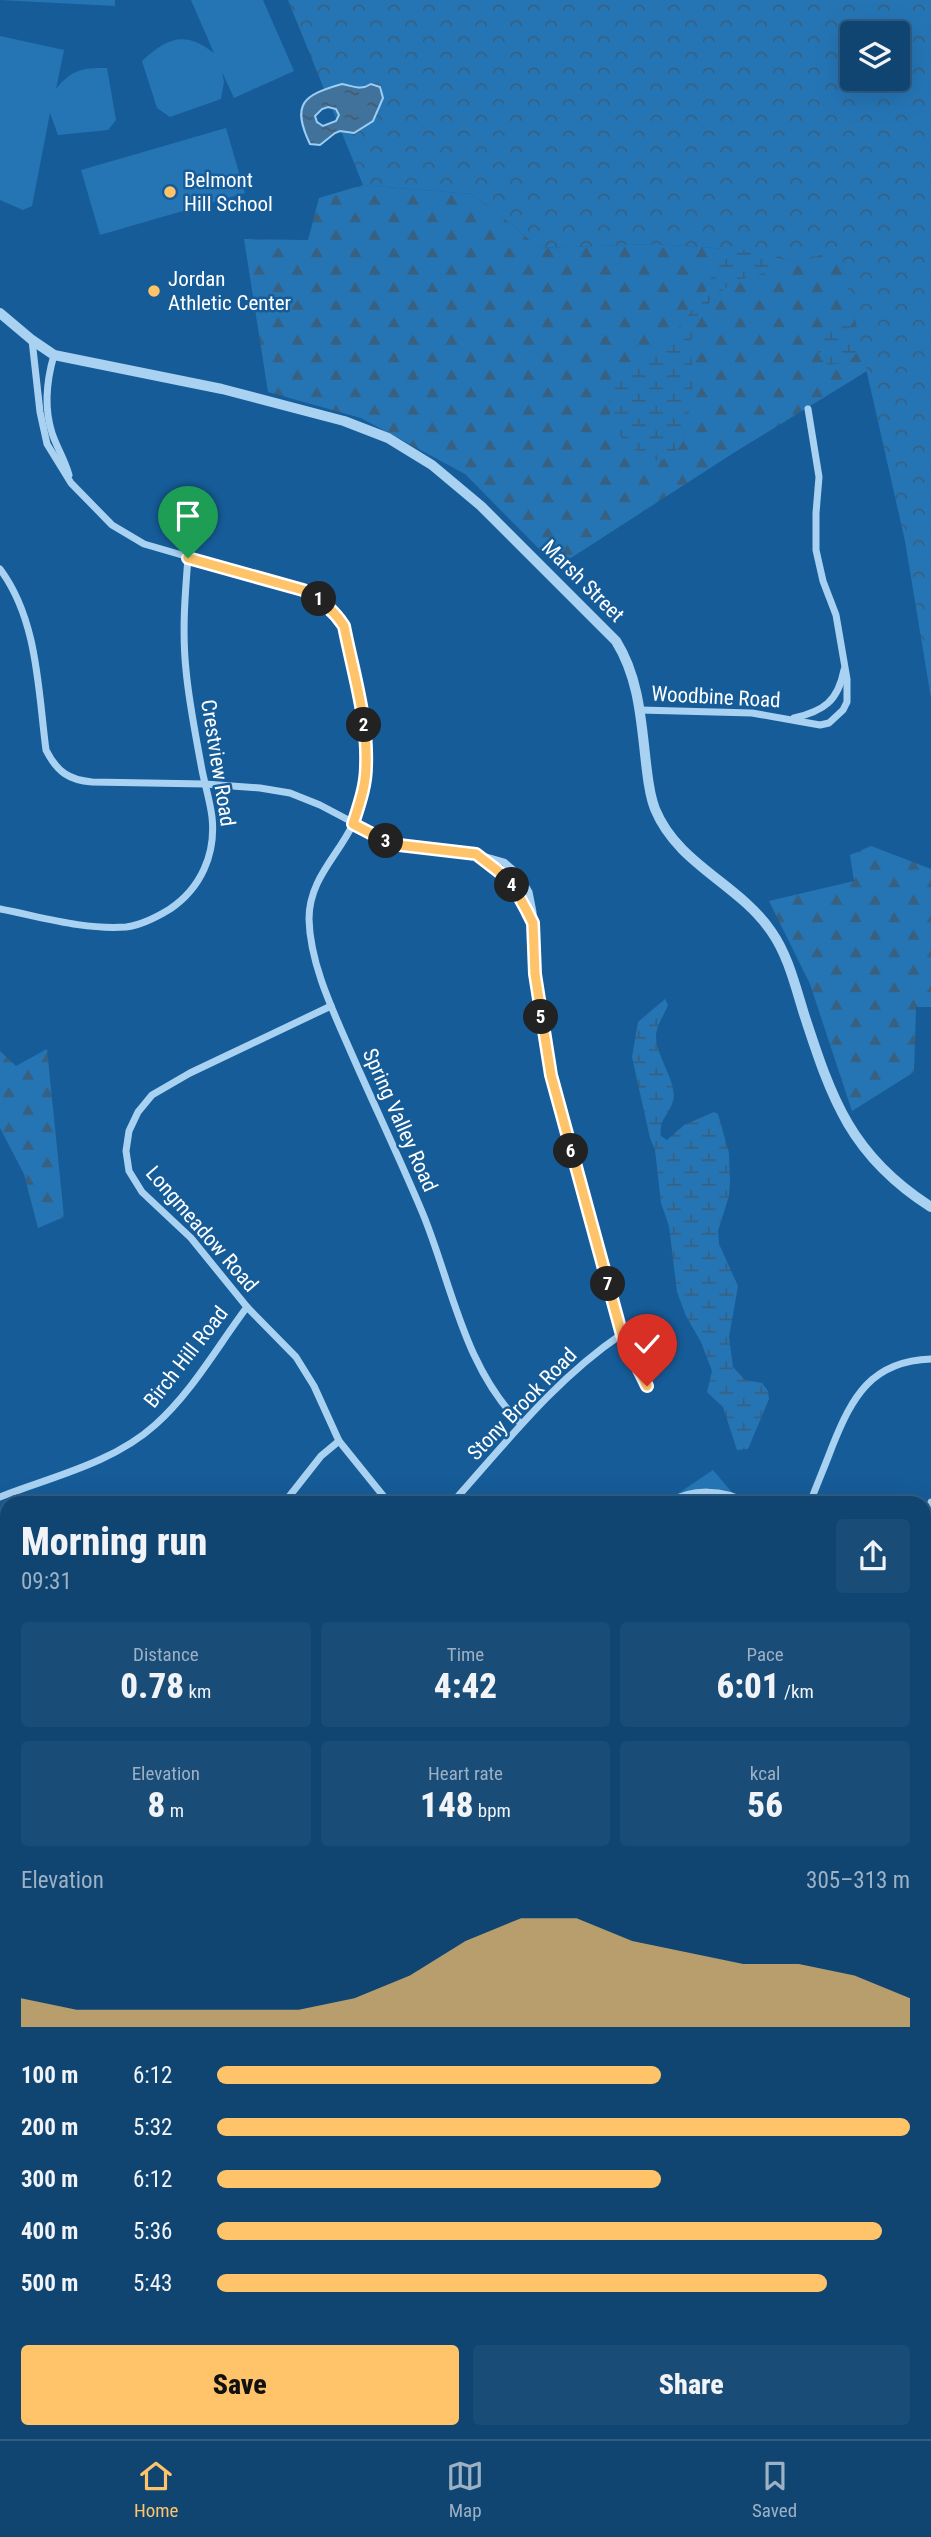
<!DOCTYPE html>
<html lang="en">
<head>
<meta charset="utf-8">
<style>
	:root { --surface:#104572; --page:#194c77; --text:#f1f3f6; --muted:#9cb1c4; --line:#305d84; --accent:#ffc46a }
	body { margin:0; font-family:"Roboto Condensed",sans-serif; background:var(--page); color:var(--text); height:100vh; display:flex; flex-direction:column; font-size:26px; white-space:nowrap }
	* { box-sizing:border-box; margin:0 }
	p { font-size:23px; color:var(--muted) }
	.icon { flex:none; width:38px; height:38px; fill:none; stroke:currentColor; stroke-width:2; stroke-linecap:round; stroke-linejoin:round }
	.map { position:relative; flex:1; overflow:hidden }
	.side { position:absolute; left:0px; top:1496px; width:931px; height:943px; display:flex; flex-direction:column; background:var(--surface); border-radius:21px 21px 0 0; box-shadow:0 7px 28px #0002,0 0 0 2px var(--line) }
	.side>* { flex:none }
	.buttons { position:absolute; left:840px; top:21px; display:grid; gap:14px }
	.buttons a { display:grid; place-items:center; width:70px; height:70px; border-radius:7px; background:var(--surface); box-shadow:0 7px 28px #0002,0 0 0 2px var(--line); font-size:35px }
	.pin { position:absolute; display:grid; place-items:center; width:60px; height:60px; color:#fff; margin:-72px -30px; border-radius:50% 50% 50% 0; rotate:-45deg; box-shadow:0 0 7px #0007 }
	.pin .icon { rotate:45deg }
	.km { position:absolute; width:35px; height:35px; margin:-18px; border-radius:50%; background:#222; color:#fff; font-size:19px; line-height:35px; text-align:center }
	.round { display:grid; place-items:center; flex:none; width:74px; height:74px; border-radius:7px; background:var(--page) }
	.summary { display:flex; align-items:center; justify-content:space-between; height:119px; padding:0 21px }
	h1 { font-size:38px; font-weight:800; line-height:52px }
	.stats { display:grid; grid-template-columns:repeat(3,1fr); gap:10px; height:119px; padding:7px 21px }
	.stats div { display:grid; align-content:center; border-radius:7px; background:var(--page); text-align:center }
	.stats b { font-size:35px; font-weight:800 }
	.stats small { font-size:19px; font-weight:400 }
	.stats p { font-size:19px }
	.chart { height:196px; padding:14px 21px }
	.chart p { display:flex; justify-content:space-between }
	.chart svg { width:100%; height:126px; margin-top:7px; fill:var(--accent); opacity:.7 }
	.primary-button { display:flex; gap:14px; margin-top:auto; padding:14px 21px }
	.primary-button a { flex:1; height:80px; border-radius:7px; background:var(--accent); color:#111; font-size:28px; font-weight:800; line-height:80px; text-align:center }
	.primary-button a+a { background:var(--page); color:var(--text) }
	ul { padding:0 21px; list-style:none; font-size:23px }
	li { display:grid; grid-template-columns:112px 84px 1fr; align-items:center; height:52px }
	li i { height:18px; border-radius:9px; background:var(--accent) }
	.dock { display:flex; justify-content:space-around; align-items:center; height:98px; border-top:2px solid var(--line); background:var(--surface); font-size:19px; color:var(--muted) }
	.dock a { display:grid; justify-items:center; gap:4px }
	.dock .on { color:var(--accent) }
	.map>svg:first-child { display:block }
	.grass { fill:#2575b5 }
	.forest { fill:url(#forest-firs) }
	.wetland { fill:url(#wetland-marsh) }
	.park { fill:url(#park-crowns); fill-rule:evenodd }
	.water { fill:url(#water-ripples); stroke:#9bcef5; stroke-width:2; fill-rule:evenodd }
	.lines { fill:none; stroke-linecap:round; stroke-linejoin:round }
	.minor { stroke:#a9d2f2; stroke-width:7 }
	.tertiary { stroke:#a9d2f2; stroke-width:10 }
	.secondary { stroke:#d7ebfc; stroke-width:10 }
	.motorway { stroke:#fff; stroke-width:14 }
	.route-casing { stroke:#fff; stroke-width:14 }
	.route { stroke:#ffc46a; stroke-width:9 }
	.poi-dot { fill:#ffc46a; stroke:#165c98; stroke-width:2.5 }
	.labels { text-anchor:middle; stroke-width:5; stroke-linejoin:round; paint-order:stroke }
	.poi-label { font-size:21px; fill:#fff; stroke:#165c98; text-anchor:start }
	.street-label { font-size:21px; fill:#fff; stroke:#165c98 }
</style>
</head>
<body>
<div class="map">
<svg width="931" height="2439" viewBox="0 0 931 2439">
	<defs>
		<pattern id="forest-firs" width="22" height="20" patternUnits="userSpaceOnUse" patternTransform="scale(1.75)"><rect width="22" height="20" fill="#2575b5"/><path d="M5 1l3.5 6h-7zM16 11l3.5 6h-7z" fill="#386080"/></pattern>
		<pattern id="wetland-marsh" width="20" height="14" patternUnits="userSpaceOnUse" patternTransform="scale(1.75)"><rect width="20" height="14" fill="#2575b5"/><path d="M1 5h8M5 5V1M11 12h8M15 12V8" fill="none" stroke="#386080"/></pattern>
		<pattern id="park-crowns" width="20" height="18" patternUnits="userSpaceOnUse" patternTransform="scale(1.75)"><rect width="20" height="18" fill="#2575b5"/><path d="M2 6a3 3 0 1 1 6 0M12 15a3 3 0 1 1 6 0" fill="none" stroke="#386080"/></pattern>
		<pattern id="water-ripples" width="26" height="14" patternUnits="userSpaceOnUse" patternTransform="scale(1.75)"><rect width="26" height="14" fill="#40729c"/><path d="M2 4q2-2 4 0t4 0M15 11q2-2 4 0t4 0" fill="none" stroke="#475b6c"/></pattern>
	</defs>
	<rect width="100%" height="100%" fill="#165c98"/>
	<!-- grass -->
	<g class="grass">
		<path d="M0 0H115V6Z"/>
		<path d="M191 0H263L294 71 234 98 222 72 224 82 221 99 170 117 157 108 142 61C168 37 185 31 214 53Z"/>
		<path d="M0 36 64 50 56 89C72 69 83 68 107 68L116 120 108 130 58 135 50 113 32 206 23 210 0 200Z"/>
		<path d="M226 128 245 193 100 235 81 170Z"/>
		<path d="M713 1470 741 1503H664Z"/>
		<path d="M924 1672 931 1676V2318L924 2330Z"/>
		<path d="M931 2357V2439H889L892 2433 924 2432V2370Z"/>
		<path d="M264 2433H872L869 2439H269Z"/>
	</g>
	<!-- forest -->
	<g class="forest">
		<path d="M363 185 471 194 494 210 539 248 656 244 755 251 796 263 839 248 867 371 735 452 557 567 465 474 361 418 268 392 244 239 308 240 319 198Z"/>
		<path d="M871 846 931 869V1007H916L914 1072 852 1111 810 984 769 901 854 881 850 855Z"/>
		<path d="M47 1049 64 1217 38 1228 24 1174 0 1128V1051L16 1066Z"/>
	</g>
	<!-- wetland -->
	<g class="wetland">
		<path d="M775 238 774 262 768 272 737 280 716 295 702 311 694 327 691 343 693 386 686 436 679 448 661 461 651 460 640 454 623 440 611 421 609 404 611 394 625 372 637 362 650 358 677 330 710 285 714 260 725 242Z"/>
		<path d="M835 318 841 319C858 334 867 343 849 362L829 365C807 350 818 331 835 318Z"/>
		<path d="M665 999 668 1005C664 1015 656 1026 656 1037 656 1056 678 1083 673 1101 669 1115 658 1120 661 1136L667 1140 684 1125 714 1112 718 1114 729 1153 730 1182 729 1196 718 1231 719 1244 738 1286 729 1337 733 1367 745 1380 762 1383 768 1391 769 1399 748 1449 737 1450 723 1407 707 1392 712 1371 701 1342 686 1316 677 1292 669 1226 661 1203 655 1150 650 1138 632 1057 638 1022Z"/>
	</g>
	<!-- park -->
	<g class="park">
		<path d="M288 0H931V698L905 541 839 249 796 263 755 251 656 244 539 248 494 210 471 194 363 185ZM852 33H898V79H852Z"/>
		<path d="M0 2231 7 2241V2282L0 2283Z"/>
	</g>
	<!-- water -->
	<path class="water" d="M342 84C354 86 360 91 371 84L380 87 383 98 373 121 354 133 340 131 335 133 320 145 310 144C291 104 303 95 342 84ZM328 107 336 109 339 115 336 121 323 126 317 122 315 116 322 109Z"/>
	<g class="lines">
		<!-- minor -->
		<g class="minor">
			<path d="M32 340 40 412 47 444 71 483 112 525 144 544 303 590C320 599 333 609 344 626 356 689 383 762 353 824 338 856 309 879 309 919 310 963 332 1009 350 1050 374 1105 400 1159 423 1214 452 1285 464 1368 521 1424"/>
			<path d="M54 355C47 379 44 408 52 433 57 448 65 460 69 475"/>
			<path d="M0 569C38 620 38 690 46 750 57 772 69 780 92 782L205 784 260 788 290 793 320 805 392 843 476 854"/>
			<path d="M640 710 752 713 820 725 829 723 843 710 847 702V679L836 615 823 581 816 550V513L819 477 808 409"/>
			<path d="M794 718C824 711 838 701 844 670"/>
			<path d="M0 909C42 917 83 930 126 927 142 925 157 917 170 909 201 888 216 854 212 817 210 801 205 785 202 770 196 737 189 703 186 670 182 632 185 595 188 558"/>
			<path d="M533 923C519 893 503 872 476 854L504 862 519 875 529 892 533 912 535 974 551 1075 622 1334 647 1386"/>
			<path d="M331 1006 190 1073 152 1095 138 1112 129 1131 126 1151 129 1171 142 1192 191 1238 247 1307 296 1357 314 1386 339 1441 389 1503"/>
			<path d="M0 1497C51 1477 113 1463 155 1425 192 1392 217 1347 247 1307"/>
			<path d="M931 1502 928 1515 931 1526"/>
			<path d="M284 1503 321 1456 339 1441"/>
			<path d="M452 1503C505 1444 555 1379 622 1334"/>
			<path d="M668 1503C691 1488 724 1489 747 1503"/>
			<path d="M810 1503C817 1484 825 1466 832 1447 852 1397 871 1361 931 1359"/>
			<path d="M924 1633 931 1618"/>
			<path d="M0 1687 7 1681"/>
			<path d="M0 1693 7 1712"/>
			<path d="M0 2289 7 2288"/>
			<path d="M0 2391 7 2390"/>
			<path d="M244 2432 247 2439"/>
		</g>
		<!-- tertiary -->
		<path class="tertiary" d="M0 313 32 340 54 355 222 389 344 421 388 438 432 465 481 506 616 641C639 678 641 720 646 763 648 779 649 794 655 809 678 865 738 883 771 931 788 955 795 985 804 1014 832 1100 851 1156 931 1207"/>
		<!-- secondary -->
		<g class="secondary">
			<path d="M0 1924 7 1944"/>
			<path d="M0 2211 7 2223"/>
			<path d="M924 2350 931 2337"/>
			<path d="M120 2432 123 2439"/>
			<path d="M223 2432 226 2439"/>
			<path d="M878 2439 881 2432"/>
		</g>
		<!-- motorway -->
		<g class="motorway">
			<path d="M0 2040 7 2056"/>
			<path d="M0 2106 7 2121"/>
			<path d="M158 2432 161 2439"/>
			<path d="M188 2432 191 2439"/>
		</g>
	</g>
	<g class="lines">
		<defs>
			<path id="route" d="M188 558 303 590C320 599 333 609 344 626 353 672 368 719 366 766 366 786 359 805 353 824L382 839 399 845 476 854 502 874 516 891 527 911 533 923 535 974 551 1075 622 1335 647 1386"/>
		</defs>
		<!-- route casing -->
		<use href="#route" class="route-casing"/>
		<!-- route -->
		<use href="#route" class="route"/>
	</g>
	<!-- markers -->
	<g class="poi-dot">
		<circle cx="170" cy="192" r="7"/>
		<circle cx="154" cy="291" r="7"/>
	</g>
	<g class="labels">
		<!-- poi labels -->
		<g class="poi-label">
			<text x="184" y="187">Belmont<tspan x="184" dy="24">Hill School</tspan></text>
			<text x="168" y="286">Jordan<tspan x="168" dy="24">Athletic Center</tspan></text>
		</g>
		<!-- street labels -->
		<g class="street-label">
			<text transform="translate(583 581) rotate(45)" y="7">Marsh Street</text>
			<text transform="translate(716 697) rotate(3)" y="7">Woodbine Road</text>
			<text transform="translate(218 763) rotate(81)" y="7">Crestview Road</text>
			<text transform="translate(400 1120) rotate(66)" y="7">Spring Valley Road</text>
			<text transform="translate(202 1229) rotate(49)" y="7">Longmeadow Road</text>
			<text transform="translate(186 1357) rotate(-52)" y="7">Birch Hill Road</text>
			<text transform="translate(522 1404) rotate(-46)" y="7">Stony Brook Road</text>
		</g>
	</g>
</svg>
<div class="buttons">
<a><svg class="icon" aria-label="layers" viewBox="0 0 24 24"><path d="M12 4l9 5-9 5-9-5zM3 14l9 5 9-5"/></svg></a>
</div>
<div class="pin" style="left:188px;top:558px;background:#1e9e55"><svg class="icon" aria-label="arrive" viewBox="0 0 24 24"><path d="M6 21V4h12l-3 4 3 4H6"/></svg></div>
<div class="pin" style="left:647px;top:1386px;background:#d93025"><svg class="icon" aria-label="check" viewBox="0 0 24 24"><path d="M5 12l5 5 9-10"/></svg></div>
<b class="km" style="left:319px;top:599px">1</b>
<b class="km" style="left:364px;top:725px">2</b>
<b class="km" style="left:386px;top:841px">3</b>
<b class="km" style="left:512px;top:885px">4</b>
<b class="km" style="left:541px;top:1017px">5</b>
<b class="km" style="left:571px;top:1151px">6</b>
<b class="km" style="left:608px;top:1284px">7</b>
<section class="side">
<div class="summary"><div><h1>Morning run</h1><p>09:31</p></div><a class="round"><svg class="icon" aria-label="share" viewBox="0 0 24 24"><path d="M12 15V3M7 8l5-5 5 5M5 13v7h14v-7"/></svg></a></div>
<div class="stats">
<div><p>Distance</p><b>0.78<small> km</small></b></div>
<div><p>Time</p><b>4:42</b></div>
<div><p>Pace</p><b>6:01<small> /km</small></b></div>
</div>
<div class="stats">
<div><p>Elevation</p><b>8<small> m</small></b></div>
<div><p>Heart rate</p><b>148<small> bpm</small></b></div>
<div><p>kcal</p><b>56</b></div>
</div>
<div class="chart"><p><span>Elevation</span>305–313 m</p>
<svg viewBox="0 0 160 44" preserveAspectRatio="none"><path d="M0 44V34L10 38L20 38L30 38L40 38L50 38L60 34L70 26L80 14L90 6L100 6L110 14L120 18L130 22L140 22L150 26L160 34V44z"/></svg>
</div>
<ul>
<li><b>100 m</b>6:12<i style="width:64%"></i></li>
<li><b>200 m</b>5:32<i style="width:100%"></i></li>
<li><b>300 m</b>6:12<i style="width:64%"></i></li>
<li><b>400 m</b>5:36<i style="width:96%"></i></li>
<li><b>500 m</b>5:43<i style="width:88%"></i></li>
</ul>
<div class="primary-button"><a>Save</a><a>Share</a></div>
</section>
</div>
<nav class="dock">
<a class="on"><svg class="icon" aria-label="home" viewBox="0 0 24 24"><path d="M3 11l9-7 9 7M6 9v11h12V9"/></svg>Home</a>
<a><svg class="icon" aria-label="map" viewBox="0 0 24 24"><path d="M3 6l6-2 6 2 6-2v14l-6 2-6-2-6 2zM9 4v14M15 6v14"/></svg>Map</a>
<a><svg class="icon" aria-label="saved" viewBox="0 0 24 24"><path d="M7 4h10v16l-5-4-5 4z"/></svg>Saved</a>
</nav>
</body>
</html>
